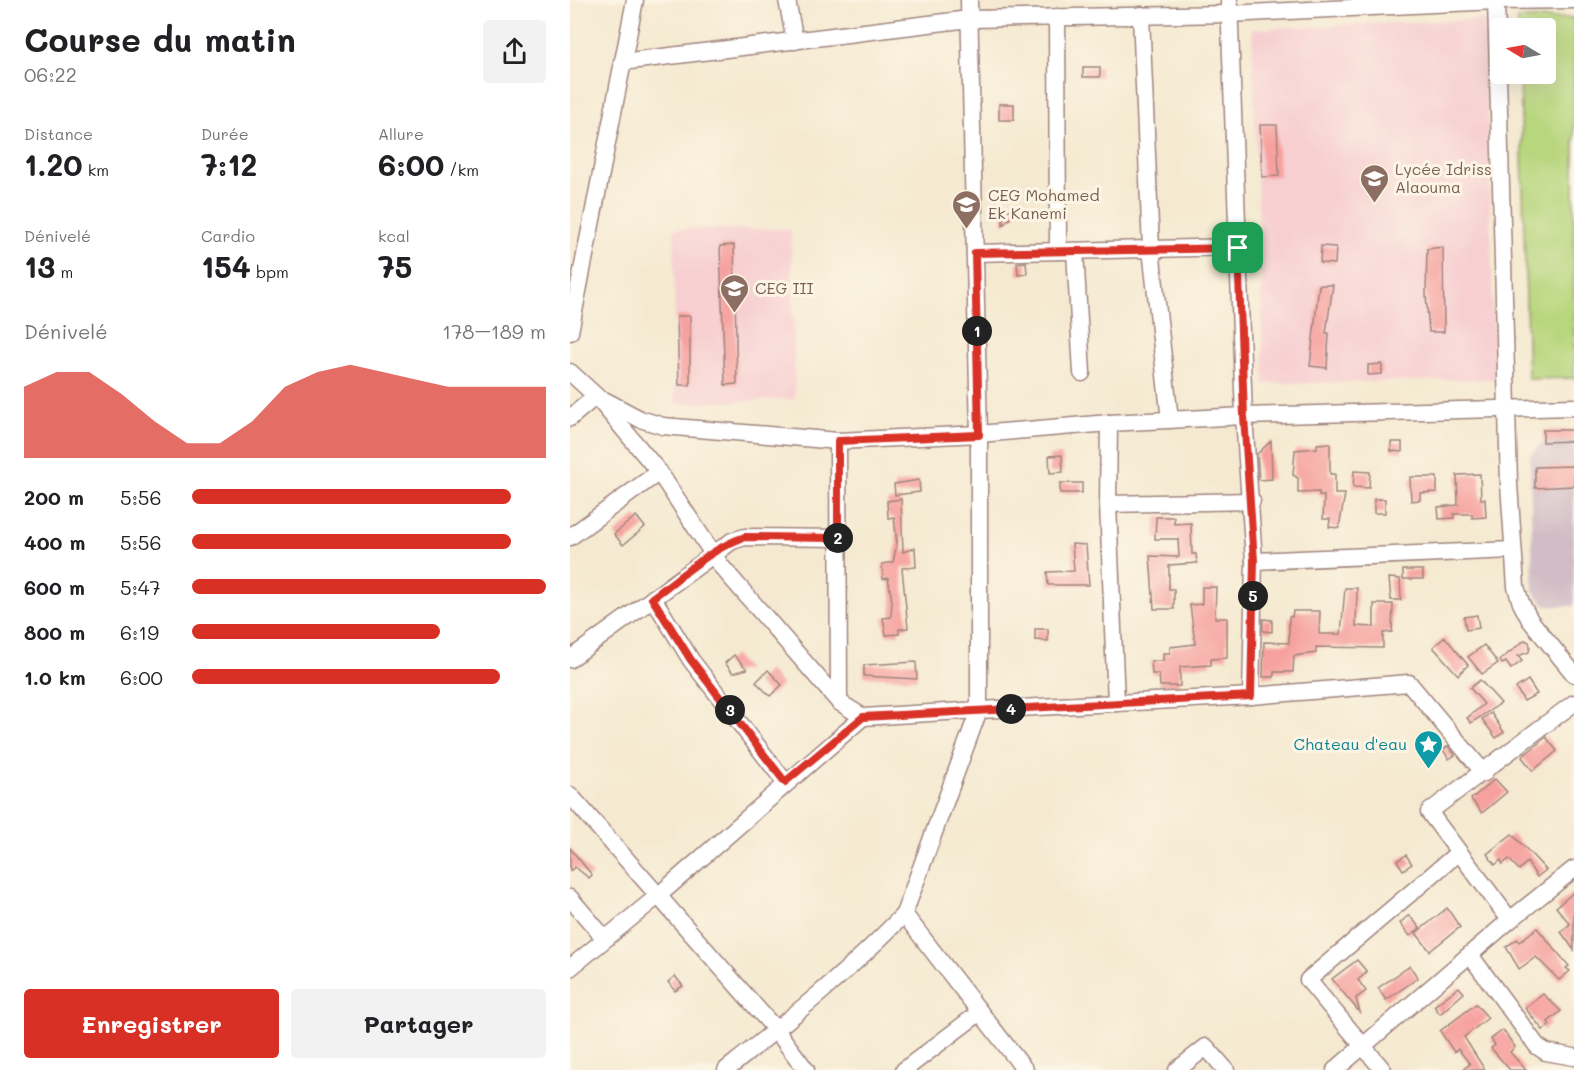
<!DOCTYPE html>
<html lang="fr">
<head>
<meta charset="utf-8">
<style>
	:root { --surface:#fff; --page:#f2f2f2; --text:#202124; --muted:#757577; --accent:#d93025 }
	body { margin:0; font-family:Mali,sans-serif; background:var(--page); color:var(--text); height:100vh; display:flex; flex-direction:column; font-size:22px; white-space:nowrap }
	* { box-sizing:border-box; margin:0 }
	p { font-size:20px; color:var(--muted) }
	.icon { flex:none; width:33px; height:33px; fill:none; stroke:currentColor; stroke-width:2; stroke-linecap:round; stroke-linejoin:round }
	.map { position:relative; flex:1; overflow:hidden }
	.sheet { display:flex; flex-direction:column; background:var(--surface); width:570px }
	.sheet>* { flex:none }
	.needle { width:39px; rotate:280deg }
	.buttons { position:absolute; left:920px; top:18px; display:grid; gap:12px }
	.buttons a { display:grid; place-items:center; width:66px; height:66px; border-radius:6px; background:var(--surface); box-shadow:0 6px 24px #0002; font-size:30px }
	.pin { position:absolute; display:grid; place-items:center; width:51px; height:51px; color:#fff; margin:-26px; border-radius:12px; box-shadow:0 3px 9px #0006 }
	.km { position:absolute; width:30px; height:30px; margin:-15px; border-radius:50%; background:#222; color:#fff; font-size:16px; line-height:30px; text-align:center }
	.round { display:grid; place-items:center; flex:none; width:63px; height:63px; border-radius:6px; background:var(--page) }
	.summary { display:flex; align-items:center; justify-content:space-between; height:102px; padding:0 24px }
	h1 { font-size:33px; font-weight:800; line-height:45px }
	.metrics { display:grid; grid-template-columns:repeat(3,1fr); gap:9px; height:102px; padding:6px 24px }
	.metrics div { display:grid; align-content:center }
	.metrics b { font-size:30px; font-weight:800 }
	.metrics small { font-size:16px; font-weight:400 }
	.metrics p { font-size:16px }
	.chart { height:168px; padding:12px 24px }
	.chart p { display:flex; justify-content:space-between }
	.chart svg { width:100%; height:108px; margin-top:6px; fill:var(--accent); opacity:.7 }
	.button { display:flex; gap:12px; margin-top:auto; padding:12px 24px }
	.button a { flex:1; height:69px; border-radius:6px; background:var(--accent); color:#fff; font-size:24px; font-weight:800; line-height:69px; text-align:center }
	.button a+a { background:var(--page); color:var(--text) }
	ul { padding:0 24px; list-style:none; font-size:20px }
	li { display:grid; grid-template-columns:96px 72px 1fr; align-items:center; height:45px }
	li i { height:15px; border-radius:8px; background:var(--accent) }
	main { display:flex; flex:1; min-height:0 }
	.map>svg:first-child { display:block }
	.built { fill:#f7cfd1 }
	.industrial { fill:#d2bdc6 }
	.green { fill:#b7d67d; stroke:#807a54; stroke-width:1.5 }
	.building { fill:#f6a19f }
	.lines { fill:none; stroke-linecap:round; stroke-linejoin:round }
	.minor-casing { stroke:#a0847e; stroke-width:19 }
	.minor { stroke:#fff; stroke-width:16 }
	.route-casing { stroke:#fff; stroke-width:12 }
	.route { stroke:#d93025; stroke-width:8 }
	.labels { text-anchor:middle; stroke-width:6; stroke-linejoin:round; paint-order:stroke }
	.education-label { font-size:16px; fill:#785e54; stroke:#fcf5e5; text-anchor:start }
	.culture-label { font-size:16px; fill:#0d838f; stroke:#fcf5e5; text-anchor:end }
</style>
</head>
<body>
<main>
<section class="sheet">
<div class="summary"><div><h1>Course du matin</h1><p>06:22</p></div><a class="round"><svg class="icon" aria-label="share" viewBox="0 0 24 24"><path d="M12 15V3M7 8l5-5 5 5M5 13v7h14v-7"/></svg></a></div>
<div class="metrics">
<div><p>Distance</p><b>1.20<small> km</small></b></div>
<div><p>Durée</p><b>7:12</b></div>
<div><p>Allure</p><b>6:00<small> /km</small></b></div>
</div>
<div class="metrics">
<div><p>Dénivelé</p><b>13<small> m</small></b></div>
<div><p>Cardio</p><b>154<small> bpm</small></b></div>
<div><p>kcal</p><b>75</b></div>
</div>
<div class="chart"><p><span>Dénivelé</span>178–189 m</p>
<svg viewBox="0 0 160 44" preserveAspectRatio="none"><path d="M0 44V15L10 9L20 9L30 18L40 29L50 38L60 38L70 29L80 15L90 9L100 6L110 9L120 12L130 15L140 15L150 15L160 15V44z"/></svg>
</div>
<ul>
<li><b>200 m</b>5:56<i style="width:90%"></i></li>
<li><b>400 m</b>5:56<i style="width:90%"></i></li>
<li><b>600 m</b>5:47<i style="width:100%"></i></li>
<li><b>800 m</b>6:19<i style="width:70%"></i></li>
<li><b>1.0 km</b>6:00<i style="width:87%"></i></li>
</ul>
<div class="button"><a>Enregistrer</a><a>Partager</a></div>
</section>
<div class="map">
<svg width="1004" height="1070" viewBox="0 0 1004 1070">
	<rect width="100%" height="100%" fill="#fcf5e5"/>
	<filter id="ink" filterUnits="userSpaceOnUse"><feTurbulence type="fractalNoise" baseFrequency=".0167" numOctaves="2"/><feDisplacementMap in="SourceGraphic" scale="12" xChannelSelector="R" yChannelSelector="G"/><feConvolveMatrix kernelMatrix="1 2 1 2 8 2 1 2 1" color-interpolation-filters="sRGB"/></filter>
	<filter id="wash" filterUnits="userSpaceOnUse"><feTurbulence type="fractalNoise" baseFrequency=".008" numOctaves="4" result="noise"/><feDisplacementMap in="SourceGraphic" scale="24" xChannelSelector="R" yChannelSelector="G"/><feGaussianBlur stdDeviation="1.35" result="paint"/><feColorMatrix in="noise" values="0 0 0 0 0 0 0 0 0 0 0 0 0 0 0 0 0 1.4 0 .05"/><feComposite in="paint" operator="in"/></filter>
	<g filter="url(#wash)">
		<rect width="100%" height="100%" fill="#f5ead1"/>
		<!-- built -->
		<g class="built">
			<path d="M915 19 925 379 694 384 682 29Z"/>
			<path d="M104 229H221L225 399 105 404Z"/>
		</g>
		<!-- industrial -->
		<path class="industrial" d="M1004 440V606H975L963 591 960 455 974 441Z"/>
		<!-- green -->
		<path class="green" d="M1004 18V378L958 379 950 74H975V28H948V19Z"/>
		<g id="blocks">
			<!-- building -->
			<g class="building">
				<rect x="513" y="67" width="17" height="10"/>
				<rect x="429" y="104" width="15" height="16"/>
				<path d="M690 125H707L709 176 692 177Z"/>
				<path d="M433 210H449L433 225Z"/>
				<path d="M164 245 167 384 155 385 150 246Z"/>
				<path d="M751 246 766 247 765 264 750 263Z"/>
				<path d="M873 247 874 332H859L856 295 857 249Z"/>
				<path d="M456 262 457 274 448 275 447 263Z"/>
				<path d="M749 285H763L756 333H759L757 368 740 366Z"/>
				<path d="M107 316H120V385H109Z"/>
				<path d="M812 364V374L798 375V365Z"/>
				<path d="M973 430H1004V441L973 442Z"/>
				<path d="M701 441 702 479 689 480 687 454Z"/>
				<path d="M821 442H832V452L821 451Z"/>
				<path d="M760 443V474H765V494H775L769 528 759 527 760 519H753L754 496H749V492L728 493V478L723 475 725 450 747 448V444Z"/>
				<path d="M492 455 493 472 480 473 479 456Z"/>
				<path d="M1004 466V486L965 488V467Z"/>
				<path d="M784 471 800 472 799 488 783 487Z"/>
				<path d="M910 474 911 499H915L916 517 902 518V514H884V518L869 519 868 507 888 505 887 475Z"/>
				<path d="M840 477H867V492L850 493V500L841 501Z"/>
				<path d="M349 480 350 492 325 495 324 484Z"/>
				<rect x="490" y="483" width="22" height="10"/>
				<path d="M331 499 333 552 345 548 346 567 332 568 338 628 329 629V634L316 635 313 618 321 617 322 601 318 578 313 579 312 564 323 562 327 544 324 517 318 518 317 501Z"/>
				<rect x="804" y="499" width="11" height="14"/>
				<path d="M66 516 75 527 53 545 44 534Z"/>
				<path d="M586 517H604V524L621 523 622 554H626L627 563 599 565V589H604V609H584L580 556 609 557 608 539H585Z"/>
				<path d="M502 544 516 545 519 585H478L477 572 504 571Z"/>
				<rect x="833" y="570" width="20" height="9"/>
				<path d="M819 578 830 579 831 600H821Z"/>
				<path d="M632 587H646L645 618H657V658L641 659V665L610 667V686H590L589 674H582L581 661H593V653H600V647L625 644 620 605 632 604Z"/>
				<path d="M775 588H787L786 626 804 627V604H823L822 632 813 633V648L746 647V653L724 656 723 672H704V677H693L694 642 719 643V617H722L723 611H750L749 634H771Z"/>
				<path d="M907 615 909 628 896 630 894 617Z"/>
				<path d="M693 619 702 620V632L693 631Z"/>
				<path d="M465 629H478V641L465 640Z"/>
				<path d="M875 637 898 665 888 675 863 647Z"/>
				<path d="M955 640 959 642 960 646 959 652 948 656 952 661 941 669 936 662 932 664 930 660Z"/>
				<path d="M914 645 928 663 912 674 898 657Z"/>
				<path d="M164 655 177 669 163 673 155 663Z"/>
				<path d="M346 662 347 679 294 676V665Z"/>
				<path d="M198 670 212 685 200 696 186 682Z"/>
				<path d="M910 680 931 703 901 723 897 718 914 704 900 688Z"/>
				<path d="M958 680 967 694 954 701 946 688Z"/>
				<path d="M921 713 934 732 926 738 912 719Z"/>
				<path d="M976 737 987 751 963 771 952 757Z"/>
				<path d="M878 746 885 755 879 759 873 750Z"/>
				<path d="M925 779 937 792 912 813 901 799Z"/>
				<path d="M942 834 963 856 976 870 967 877 957 862 949 870 939 859 933 864 931 860 925 865 917 854Z"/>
				<path d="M0 848 22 875 19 878 5 867 0 871Z"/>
				<path d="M836 855 842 864 833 870 827 861Z"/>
				<path d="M1004 892V950L991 932 1000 924 986 907Z"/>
				<path d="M877 908 890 927 860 951 846 933Z"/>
				<path d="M839 915 850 928 840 936 830 923Z"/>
				<path d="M967 928 999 966 996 968 1000 971 989 980 966 957 949 969 936 947 947 939 949 942Z"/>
				<path d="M787 960 797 972 788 980 796 991 786 998 790 1013 762 979Z"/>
				<path d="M840 966 848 978 816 1000 808 988Z"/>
				<path d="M105 976 113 986 105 991 98 982Z"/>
				<path d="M889 987 894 993 870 1014 864 1006Z"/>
				<path d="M973 994 991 1011 978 1022 980 1025 973 1030 955 1008Z"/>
				<path d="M906 1004 918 1018 894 1037 915 1070H892L900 1064 888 1049 884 1052 870 1031Z"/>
				<path d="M933 1030 945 1047 940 1052 956 1070H940L921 1048 925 1045 921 1039Z"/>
			</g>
		</g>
	</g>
	<g filter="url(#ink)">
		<use href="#blocks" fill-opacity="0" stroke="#a0847e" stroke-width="1.5"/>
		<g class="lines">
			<defs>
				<g id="minor">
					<path d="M217 0 225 41"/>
					<path d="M659 0 674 416 684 561 681 696"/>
					<path d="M926 0 939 484 946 587 951 603 960 620 1004 674"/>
					<path d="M571 15 581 249 600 420"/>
					<path d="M487 17 488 251"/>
					<path d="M52 62 399 19 659 14 926 1 1004 0"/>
					<path d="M505 251 512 373"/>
					<path d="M405 253 668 247"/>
					<path d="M0 332 65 0"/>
					<path d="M0 372 26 396 89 472 151 566 269 702 293 717 409 710V434L399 0"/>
					<path d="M34 400 70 419 93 426 268 441 409 434 539 423 674 416 1004 407"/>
					<path d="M0 418 26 396"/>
					<path d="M539 423 538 504 546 703 681 696 839 683 914 773"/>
					<path d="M268 441 269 702"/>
					<path d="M538 504 682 501"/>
					<path d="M0 537 89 472"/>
					<path d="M684 561 943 550"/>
					<path d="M83 598 121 660 215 782"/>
					<path d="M0 659 162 541 175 537 269 538"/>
					<path d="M1004 703 859 812 940 920 1004 869"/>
					<path d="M0 795 206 1030 236 1070"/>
					<path d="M0 898 35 939"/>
					<path d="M334 914 455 1070"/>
					<path d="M900 955 967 1046 976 1052 1004 1057"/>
					<path d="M0 968 89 895 293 717"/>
					<path d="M156 1070C217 1021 280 971 334 914L409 710 546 703"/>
					<path d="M334 1070 409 1013"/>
					<path d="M607 1070 636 1047 656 1070"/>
					<path d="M765 1070 940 920"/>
					<path d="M813 1070 738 980 888 853"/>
				</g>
			</defs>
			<!-- minor casing -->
			<use href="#minor" class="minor-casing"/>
			<!-- minor -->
			<use href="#minor" class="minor"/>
		</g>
	</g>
	<g class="lines" filter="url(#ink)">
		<defs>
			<path id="route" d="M668 248 674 416 684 561 681 696 293 717 215 782 121 660 82 598C111 577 141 548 175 537L268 538V441L409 435 405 253Z"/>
		</defs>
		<!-- route casing -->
		<use href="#route" class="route-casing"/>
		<!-- route -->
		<use href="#route" class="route"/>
	</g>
	<!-- icons -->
	<defs>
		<symbol id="school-pin" viewBox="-11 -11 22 30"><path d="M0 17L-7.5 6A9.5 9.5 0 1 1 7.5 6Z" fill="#8d6e63" stroke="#fcf5e5"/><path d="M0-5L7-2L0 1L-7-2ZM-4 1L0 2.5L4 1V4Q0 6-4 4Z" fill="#fff"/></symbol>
		<symbol id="sight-pin" viewBox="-11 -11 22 30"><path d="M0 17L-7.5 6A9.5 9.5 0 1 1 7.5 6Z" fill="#0f9aa8" stroke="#fcf5e5"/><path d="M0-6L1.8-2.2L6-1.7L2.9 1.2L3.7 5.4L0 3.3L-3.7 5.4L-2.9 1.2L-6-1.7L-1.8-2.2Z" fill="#fff"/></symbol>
	</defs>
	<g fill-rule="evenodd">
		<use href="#school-pin" x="788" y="162" width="33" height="45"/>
		<use href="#school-pin" x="380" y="188" width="33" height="45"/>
		<use href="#school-pin" x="148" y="272" width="33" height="45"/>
		<use href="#sight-pin" x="842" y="728" width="33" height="45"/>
	</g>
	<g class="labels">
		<!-- education labels -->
		<g class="education-label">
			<text x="825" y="175">Lycée Idriss<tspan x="825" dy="18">Alaouma</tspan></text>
			<text x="418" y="201">CEG Mohamed<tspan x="418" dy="18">Ek Kanemi</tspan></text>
			<text x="185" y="294">CEG III</text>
		</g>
		<!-- culture labels -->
		<g class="culture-label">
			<text x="837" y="750">Chateau d'eau</text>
		</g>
	</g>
</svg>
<div class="buttons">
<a><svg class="needle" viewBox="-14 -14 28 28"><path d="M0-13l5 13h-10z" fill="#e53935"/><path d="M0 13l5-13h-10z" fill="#757577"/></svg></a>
</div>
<div class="pin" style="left:668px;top:248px;background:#1e9e55"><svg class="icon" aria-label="arrive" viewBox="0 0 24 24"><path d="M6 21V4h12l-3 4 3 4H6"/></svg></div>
<b class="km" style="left:407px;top:331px">1</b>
<b class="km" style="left:268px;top:538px">2</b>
<b class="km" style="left:160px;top:710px">3</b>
<b class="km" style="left:441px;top:709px">4</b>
<b class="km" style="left:683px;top:596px">5</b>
</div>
</main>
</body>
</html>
